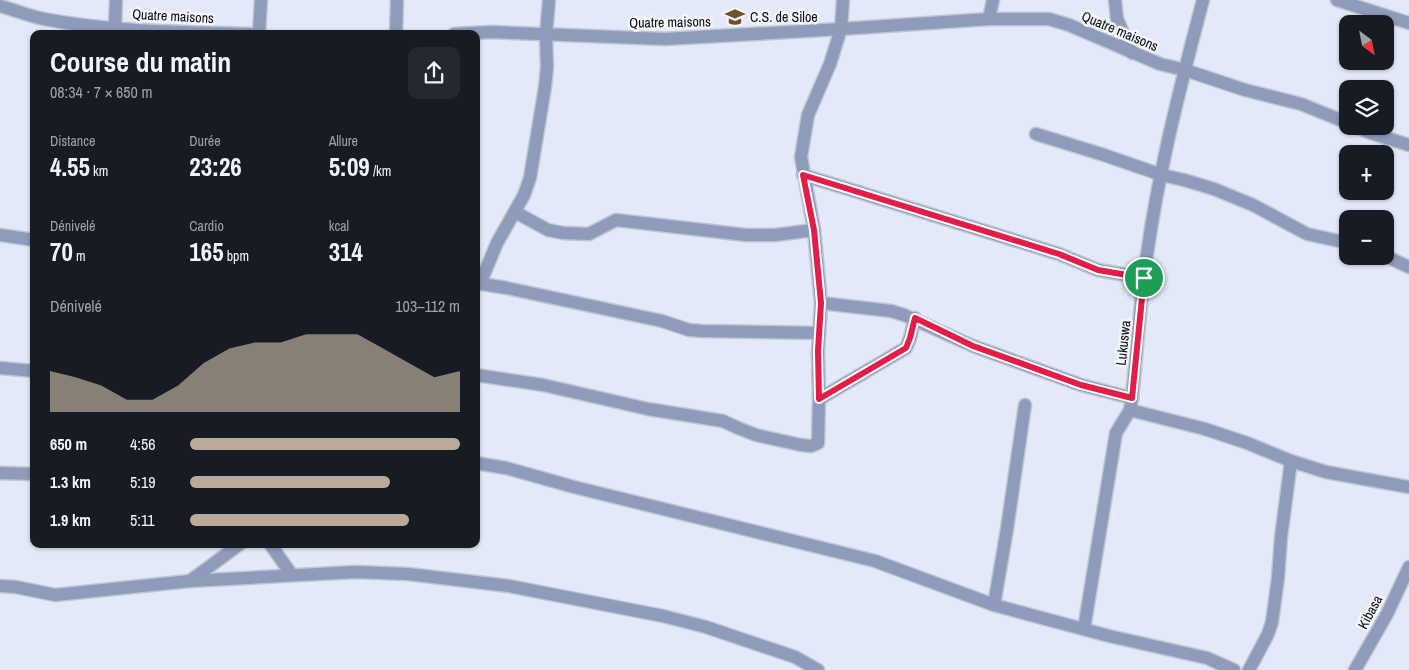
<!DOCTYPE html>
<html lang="fr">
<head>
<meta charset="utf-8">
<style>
	:root { --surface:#171b24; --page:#242831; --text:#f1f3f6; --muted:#9ea1a6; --accent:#b9aa9a }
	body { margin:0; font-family:"Archivo Narrow",sans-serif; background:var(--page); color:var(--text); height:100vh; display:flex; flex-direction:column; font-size:19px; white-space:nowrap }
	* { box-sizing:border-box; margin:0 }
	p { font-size:16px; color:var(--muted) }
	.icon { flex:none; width:28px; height:28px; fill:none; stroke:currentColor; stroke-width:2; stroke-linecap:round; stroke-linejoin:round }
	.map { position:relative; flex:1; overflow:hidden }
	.sheet { position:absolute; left:30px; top:30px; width:450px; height:518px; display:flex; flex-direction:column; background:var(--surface); border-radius:10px; box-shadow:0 1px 4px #0004 }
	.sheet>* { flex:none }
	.needle { width:32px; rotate:148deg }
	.buttons { position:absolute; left:1339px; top:15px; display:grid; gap:10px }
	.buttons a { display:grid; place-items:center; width:55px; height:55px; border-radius:10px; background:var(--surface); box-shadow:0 1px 4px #0004; font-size:25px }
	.pin { position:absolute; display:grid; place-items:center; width:42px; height:42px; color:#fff; margin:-21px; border:2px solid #fff; border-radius:50%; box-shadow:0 1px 5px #0007 }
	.round { display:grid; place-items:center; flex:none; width:52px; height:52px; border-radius:10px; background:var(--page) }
	.headline { display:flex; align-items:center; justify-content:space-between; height:85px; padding:0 20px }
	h1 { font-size:28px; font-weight:800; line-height:38px }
	.metrics { display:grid; grid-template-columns:repeat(3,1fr); gap:8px; height:85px; padding:5px 20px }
	.metrics div { display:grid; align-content:center }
	.metrics b { font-size:25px; font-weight:800 }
	.metrics small { font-size:14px; font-weight:400 }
	.metrics p { font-size:14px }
	.chart { height:140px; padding:10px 20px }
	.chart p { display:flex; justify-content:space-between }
	.chart svg { width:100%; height:90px; margin-top:5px; fill:var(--accent); opacity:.7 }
	ul { padding:0 20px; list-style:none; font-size:16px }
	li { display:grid; grid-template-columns:80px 60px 1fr; align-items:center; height:38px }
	li i { height:12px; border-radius:6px; background:var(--accent) }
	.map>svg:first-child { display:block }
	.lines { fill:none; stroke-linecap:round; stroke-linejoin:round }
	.minor-casing { stroke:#c0c6d3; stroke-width:15 }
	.minor { stroke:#8e9bbb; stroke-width:12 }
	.route-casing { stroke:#fff; stroke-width:10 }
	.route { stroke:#e11d48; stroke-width:6 }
	.labels { text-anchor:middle; stroke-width:5; stroke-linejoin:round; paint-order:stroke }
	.street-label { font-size:14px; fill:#0a0c11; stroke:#f4f6fc }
	.poi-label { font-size:14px; fill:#0a0c11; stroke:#f4f6fc; text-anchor:start }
</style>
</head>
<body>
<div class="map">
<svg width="1409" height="670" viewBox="0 0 1409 670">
	<rect width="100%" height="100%" fill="#e3e9f8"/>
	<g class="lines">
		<defs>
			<g id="minor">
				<path d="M1115 0 1117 19 1132 53"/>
				<path d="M1337 0 1409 23"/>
				<path d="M0 6C15 10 29 16 44 19 112 32 182 32 251 34"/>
				<path d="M989 19 993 0"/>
				<path d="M115 27 116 0"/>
				<path d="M259 34 261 0"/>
				<path d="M396 34 397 0"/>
				<path d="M454 34 492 32 665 39 841 29 989 19H1049L1069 25 1160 64 1185 70 1245 90 1301 104 1348 123"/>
				<path d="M1354 126 1371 133 1409 145"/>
				<path d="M1036 134 1104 155 1162 175 1184 180 1214 189 1253 205 1307 234 1348 243"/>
				<path d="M803 175 1059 254 1098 270 1144 278"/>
				<path d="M515 212 548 230 563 233 589 234 616 220 746 235H775L814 230"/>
				<path d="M0 235 34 240"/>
				<path d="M1385 256 1409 267"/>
				<path d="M476 283 507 288 662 321 689 330 702 331 819 333"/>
				<path d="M480 284 497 243 524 195 530 178 545 87 547 67 546 35 549 0"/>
				<path d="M821 303 891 311 904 315 973 346 1081 385 1132 398"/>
				<path d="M0 368 34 371"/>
				<path d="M476 375 543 385 648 409 723 421 738 428 756 435 801 445 811 446 818 443 819 399 818 351 821 303 814 230 801 157 808 115 830 64 841 29 843 0"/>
				<path d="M819 399 906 348 910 338 915 318"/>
				<path d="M1130 410 1205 429 1247 443 1291 461 1326 472 1409 487"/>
				<path d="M476 463 506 468 574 487 875 561 994 605 1109 636 1207 658 1234 670"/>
				<path d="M0 473 34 474"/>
				<path d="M270 544 292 575"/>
				<path d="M190 581 240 544"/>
				<path d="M0 586 16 587 55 595 190 581 355 572 408 574 509 586 663 616 706 627 795 657 818 670"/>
				<path d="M994 605 1007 529 1025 405"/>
				<path d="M1084 629 1116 433 1130 410 1132 398C1136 358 1139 318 1144 278 1155 184 1179 91 1203 0"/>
				<path d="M1249 670 1268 634 1272 622 1278 578 1281 537 1291 461"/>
				<path d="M1355 670 1387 614 1409 567"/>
			</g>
		</defs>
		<!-- minor casing -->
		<use href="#minor" class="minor-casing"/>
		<!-- minor -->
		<use href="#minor" class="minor"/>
	</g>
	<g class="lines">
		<defs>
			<path id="route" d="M803 175 1059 254 1098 270 1144 278 1132 398 1081 385 973 346 915 318 910 338 906 348 819 399 818 351 821 303 814 230Z"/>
		</defs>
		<!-- route casing -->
		<use href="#route" class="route-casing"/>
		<!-- route -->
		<use href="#route" class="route"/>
	</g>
	<!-- icons -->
	<defs>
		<symbol id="school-bare" viewBox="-9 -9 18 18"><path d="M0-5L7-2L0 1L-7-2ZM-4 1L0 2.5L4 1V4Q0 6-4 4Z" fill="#74502a" stroke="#f4f6fc" stroke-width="2.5" paint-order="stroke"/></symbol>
	</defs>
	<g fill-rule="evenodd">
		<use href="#school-bare" x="721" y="3" width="28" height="28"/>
	</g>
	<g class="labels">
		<!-- street labels -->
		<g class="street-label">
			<text transform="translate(173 16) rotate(3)" y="5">Quatre maisons</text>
			<text transform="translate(670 22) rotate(-1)" y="5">Quatre maisons</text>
			<text transform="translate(1120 31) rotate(23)" y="5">Quatre maisons</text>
			<text transform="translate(1123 343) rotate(-84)" y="5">Lukuswa</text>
			<text transform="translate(1370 612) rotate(-62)" y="5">Kibasa</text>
		</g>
		<!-- poi labels -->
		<g class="poi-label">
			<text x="750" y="22">C.S. de Siloe</text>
		</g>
	</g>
</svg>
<div class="buttons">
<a><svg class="needle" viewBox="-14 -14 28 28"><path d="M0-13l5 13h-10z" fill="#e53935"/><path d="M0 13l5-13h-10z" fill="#9ea1a6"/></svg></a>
<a><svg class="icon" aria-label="layers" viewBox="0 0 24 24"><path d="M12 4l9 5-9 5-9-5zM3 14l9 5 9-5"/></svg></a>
<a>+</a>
<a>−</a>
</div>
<div class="pin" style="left:1144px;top:278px;background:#1e9e55"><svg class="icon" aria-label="arrive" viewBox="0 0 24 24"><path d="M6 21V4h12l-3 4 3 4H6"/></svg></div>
<section class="sheet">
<div class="headline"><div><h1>Course du matin</h1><p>08:34 · 7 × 650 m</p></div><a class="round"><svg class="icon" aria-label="share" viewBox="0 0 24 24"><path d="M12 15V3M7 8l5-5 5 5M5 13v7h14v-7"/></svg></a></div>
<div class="metrics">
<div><p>Distance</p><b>4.55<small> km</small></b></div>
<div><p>Durée</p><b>23:26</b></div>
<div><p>Allure</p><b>5:09<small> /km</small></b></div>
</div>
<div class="metrics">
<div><p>Dénivelé</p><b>70<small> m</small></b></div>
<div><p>Cardio</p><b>165<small> bpm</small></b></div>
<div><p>kcal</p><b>314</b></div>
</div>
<div class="chart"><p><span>Dénivelé</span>103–112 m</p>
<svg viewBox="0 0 160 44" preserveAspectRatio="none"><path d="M0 44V24L10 27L20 31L30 38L40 38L50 31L60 20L70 13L80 10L90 10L100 6L110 6L120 6L130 13L140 20L150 27L160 24V44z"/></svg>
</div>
<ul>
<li><b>650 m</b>4:56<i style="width:100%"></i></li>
<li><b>1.3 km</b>5:19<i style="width:74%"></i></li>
<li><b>1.9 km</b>5:11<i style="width:81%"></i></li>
</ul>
</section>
</div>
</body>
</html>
